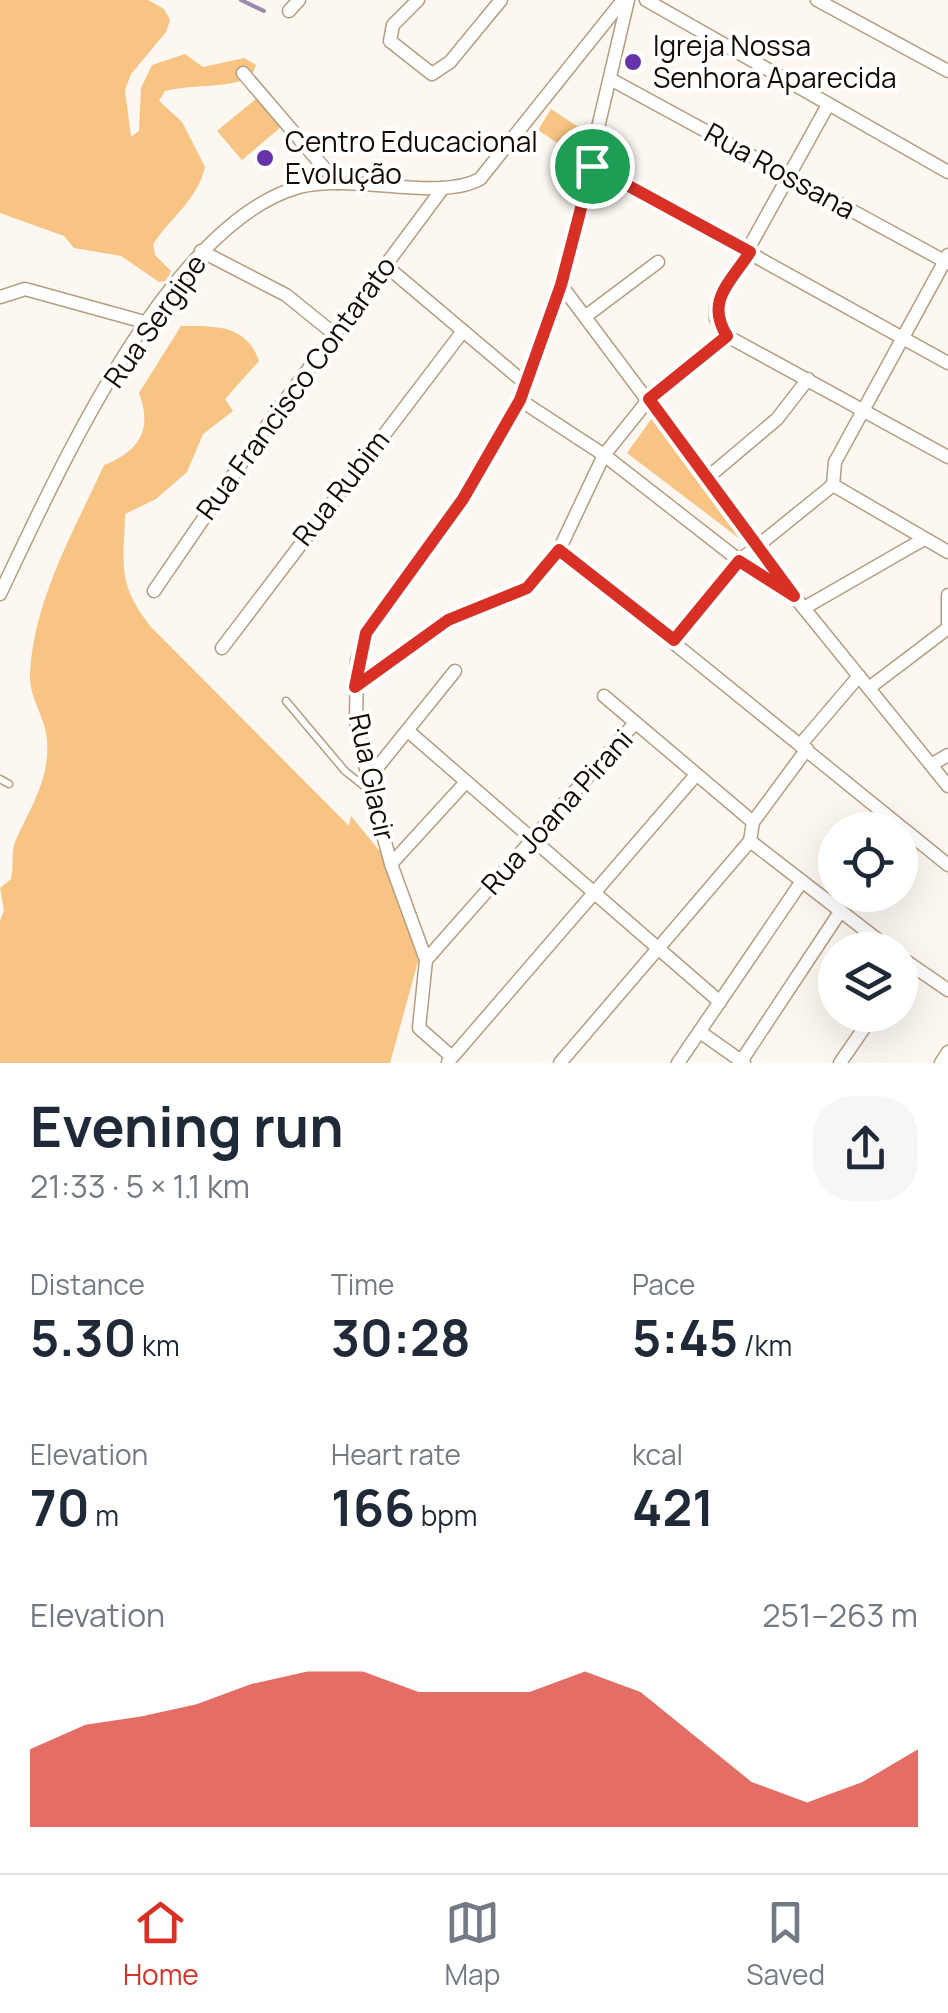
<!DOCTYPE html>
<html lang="en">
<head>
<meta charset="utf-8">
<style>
	:root { --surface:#fff; --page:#f6f6f7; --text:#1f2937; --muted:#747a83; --line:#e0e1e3; --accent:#d93025 }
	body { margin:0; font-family:Manrope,sans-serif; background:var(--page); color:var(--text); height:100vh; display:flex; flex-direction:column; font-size:38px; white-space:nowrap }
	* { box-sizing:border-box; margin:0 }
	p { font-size:32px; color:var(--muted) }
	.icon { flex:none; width:55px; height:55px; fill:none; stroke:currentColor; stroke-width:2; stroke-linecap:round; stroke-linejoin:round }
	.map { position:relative; height:1063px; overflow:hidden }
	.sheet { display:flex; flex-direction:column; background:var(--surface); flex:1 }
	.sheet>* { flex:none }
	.buttons { position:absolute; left:818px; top:812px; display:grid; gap:20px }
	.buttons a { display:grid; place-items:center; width:100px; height:100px; border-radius:50%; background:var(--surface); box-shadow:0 10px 40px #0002; font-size:50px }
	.pin { position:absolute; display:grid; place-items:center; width:85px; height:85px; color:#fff; margin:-42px; border:5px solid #fff; border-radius:50%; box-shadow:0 2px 10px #0007 }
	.round { display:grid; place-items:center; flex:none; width:105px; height:105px; border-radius:40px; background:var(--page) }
	.headline { display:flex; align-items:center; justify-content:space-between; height:170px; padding:0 30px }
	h1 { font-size:55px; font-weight:700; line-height:75px }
	.figures { display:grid; grid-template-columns:repeat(3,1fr); gap:15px; height:170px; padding:10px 30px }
	.figures div { display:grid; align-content:center }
	.figures b { font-size:50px; font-weight:700 }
	.figures small { font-size:28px; font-weight:400 }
	.figures p { font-size:28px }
	.chart { height:280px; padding:20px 30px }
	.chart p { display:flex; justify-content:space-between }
	.chart svg { width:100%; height:180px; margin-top:10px; fill:var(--accent); opacity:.7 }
	.tabs { display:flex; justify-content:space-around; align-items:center; height:140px; border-top:2px solid var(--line); background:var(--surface); font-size:28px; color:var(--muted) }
	.tabs a { display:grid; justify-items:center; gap:5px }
	.tabs .on { color:var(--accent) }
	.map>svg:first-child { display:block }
	.green { fill:#f7c483 }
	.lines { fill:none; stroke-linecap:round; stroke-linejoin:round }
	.stream { stroke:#9988b2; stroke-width:4 }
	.service-casing { stroke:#b49e81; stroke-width:9 }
	.minor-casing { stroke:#b49e81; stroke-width:15 }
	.service { stroke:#fff; stroke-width:6 }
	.minor { stroke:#fff; stroke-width:12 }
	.route-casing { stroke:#fff; stroke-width:20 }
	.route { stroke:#d93025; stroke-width:12 }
	.poi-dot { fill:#6733aa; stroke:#fff; stroke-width:4 }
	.labels { text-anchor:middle; stroke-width:8; stroke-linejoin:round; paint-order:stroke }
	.poi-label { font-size:28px; fill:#150d04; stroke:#fff; text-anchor:start }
	.street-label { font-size:28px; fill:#150d04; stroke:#fff }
</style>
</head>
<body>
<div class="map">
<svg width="948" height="1063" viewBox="0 0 948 1063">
	<rect width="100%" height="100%" fill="#fcf7f1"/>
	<!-- green -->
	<g class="green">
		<path d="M0 0H148L164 9 170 20 166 32 131 74 125 90 131 137 139 131 141 88 152 65 185 54 203 67 244 58 256 65 251 78C219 89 193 84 165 91L159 101 182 122 205 167C197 200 172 216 153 244L155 255 171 271 166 281 159 282 121 256 74 248 64 236 0 213Z"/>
		<path d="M257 98 281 127 242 160 217 131Z"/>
		<path d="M551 109 586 132 572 153 538 130Z"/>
		<path d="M181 326C215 326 246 324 259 361L225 399 233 411 203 434 187 472 156 499 125 514C124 565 116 583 151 627L349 826 351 816 400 876 423 943 390 1063H0V921L4 910 0 888 11 879C14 867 11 853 15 842 30 808 50 780 47 741 46 717 29 699 30 675 33 601 74 531 104 465 139 451 153 430 139 393Z"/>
		<path d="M655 414 744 542 627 453Z"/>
	</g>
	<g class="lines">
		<!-- stream -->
		<path class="stream" d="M241 0 264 11"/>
		<defs>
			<g id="service">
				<path d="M286 701 345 771 370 791"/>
				<path d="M0 779 9 784"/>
			</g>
			<g id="minor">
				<path d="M418 0 393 25 390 41 432 74 450 62 501 0"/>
				<path d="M646 0 948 172"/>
				<path d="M817 0 948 71"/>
				<path d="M289 11 299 0"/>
				<path d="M243 73 337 183"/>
				<path d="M612 80 948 263"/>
				<path d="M828 105 716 307V319L727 336 948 457"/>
				<path d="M592 166 948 363"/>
				<path d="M201 251 286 295 333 333"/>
				<path d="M948 255 835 462 833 485 948 552"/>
				<path d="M385 265 526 384"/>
				<path d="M561 285 794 596 948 786"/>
				<path d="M0 297 25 289 148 323"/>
				<path d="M586 316 658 262"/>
				<path d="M520 400 604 455 758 575 791 595"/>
				<path d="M707 478 777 419 808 379"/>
				<path d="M559 550 948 865"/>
				<path d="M154 591 275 414 443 188"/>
				<path d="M0 594C56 477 167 224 299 187 352 173 438 202 480 179L623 0"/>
				<path d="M948 595V627"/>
				<path d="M804 608 924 539"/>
				<path d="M674 641 739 561 833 485"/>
				<path d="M222 648 463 331"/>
				<path d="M355 687 448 620 516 593 538 579 559 550 604 455 649 399 727 336"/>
				<path d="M869 688 948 628"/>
				<path d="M604 696 753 822"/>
				<path d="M408 731 720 1002"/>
				<path d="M801 744 859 676"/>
				<path d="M807 749 753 822 750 841 891 950"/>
				<path d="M931 765 948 755"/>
				<path d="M368 779 455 671"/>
				<path d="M391 864 466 782"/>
				<path d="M900 957 948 990"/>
				<path d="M426 960 635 723"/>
				<path d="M700 1032 744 1063"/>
				<path d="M452 1057 419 1028 426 960 391 864 368 779 356 722 357 660 378 614 463 499 520 400 561 285 628 0"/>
				<path d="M448 1062 695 776"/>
				<path d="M560 1063 750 841"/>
				<path d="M678 1063 800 884"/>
				<path d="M740 1063 840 912"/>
				<path d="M840 1063 873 1015"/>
				<path d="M941 1063 948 1052"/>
			</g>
		</defs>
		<!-- service casing -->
		<use href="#service" class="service-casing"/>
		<!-- minor casing -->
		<use href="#minor" class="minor-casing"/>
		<!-- service -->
		<use href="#service" class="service"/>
		<!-- minor -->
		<use href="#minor" class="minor"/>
	</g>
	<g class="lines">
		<defs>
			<path id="route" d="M592 166 750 252C730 283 705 301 727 336L649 399 794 596 739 561 674 640 559 550 527 588 448 620 355 687 366 633 463 499 520 400 561 285Z"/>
		</defs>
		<!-- route casing -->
		<use href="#route" class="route-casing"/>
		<!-- route -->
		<use href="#route" class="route"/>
	</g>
	<!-- markers -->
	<g class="poi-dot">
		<circle cx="633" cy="62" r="10"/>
		<circle cx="265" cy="158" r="10"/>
	</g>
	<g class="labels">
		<!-- poi labels -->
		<g class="poi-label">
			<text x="653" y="56">Igreja Nossa<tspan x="653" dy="32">Senhora Aparecida</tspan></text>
			<text x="285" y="152">Centro Educacional<tspan x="285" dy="32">Evolução</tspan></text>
		</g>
		<!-- street labels -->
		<g class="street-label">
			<text transform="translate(780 171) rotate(29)" y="10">Rua Rossana</text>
			<text transform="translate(155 321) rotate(-55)" y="10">Rua Sergipe</text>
			<text transform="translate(296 388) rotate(-54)" y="10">Rua Francisco Contarato</text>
			<text transform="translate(341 488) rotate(-52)" y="10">Rua Rubim</text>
			<text transform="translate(372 777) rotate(78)" y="10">Rua Glacir</text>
			<text transform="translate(557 812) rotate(-48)" y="10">Rua Joana Pirani</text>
		</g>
	</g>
</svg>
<div class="buttons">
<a><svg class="icon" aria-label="locate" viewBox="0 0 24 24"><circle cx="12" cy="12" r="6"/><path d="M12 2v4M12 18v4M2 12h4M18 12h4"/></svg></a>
<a><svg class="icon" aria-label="layers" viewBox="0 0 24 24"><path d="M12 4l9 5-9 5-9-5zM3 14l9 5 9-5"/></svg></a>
</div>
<div class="pin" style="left:592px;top:166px;background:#1e9e55"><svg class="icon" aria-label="arrive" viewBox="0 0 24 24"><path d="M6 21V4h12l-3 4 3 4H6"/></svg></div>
</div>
<section class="sheet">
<div class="headline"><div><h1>Evening run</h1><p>21:33 · 5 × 1.1 km</p></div><a class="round"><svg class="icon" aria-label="share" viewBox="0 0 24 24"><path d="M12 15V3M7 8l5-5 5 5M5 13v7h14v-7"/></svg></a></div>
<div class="figures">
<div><p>Distance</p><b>5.30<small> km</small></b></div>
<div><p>Time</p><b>30:28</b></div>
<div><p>Pace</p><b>5:45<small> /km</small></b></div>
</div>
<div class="figures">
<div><p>Elevation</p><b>70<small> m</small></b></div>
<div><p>Heart rate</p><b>166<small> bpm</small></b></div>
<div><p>kcal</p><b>421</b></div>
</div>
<div class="chart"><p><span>Elevation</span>251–263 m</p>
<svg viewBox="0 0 160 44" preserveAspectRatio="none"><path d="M0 44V25L10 19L20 17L30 14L40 9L50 6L60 6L70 11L80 11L90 11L100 6L110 11L120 22L130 33L140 38L150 33L160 25V44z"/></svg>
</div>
</section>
<nav class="tabs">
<a class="on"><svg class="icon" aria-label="home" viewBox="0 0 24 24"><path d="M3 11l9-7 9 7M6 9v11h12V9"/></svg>Home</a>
<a><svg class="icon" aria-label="map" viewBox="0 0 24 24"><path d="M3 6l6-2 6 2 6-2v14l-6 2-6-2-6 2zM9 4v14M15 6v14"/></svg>Map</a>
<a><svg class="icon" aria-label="saved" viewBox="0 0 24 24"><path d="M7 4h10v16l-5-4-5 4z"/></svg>Saved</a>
</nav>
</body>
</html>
